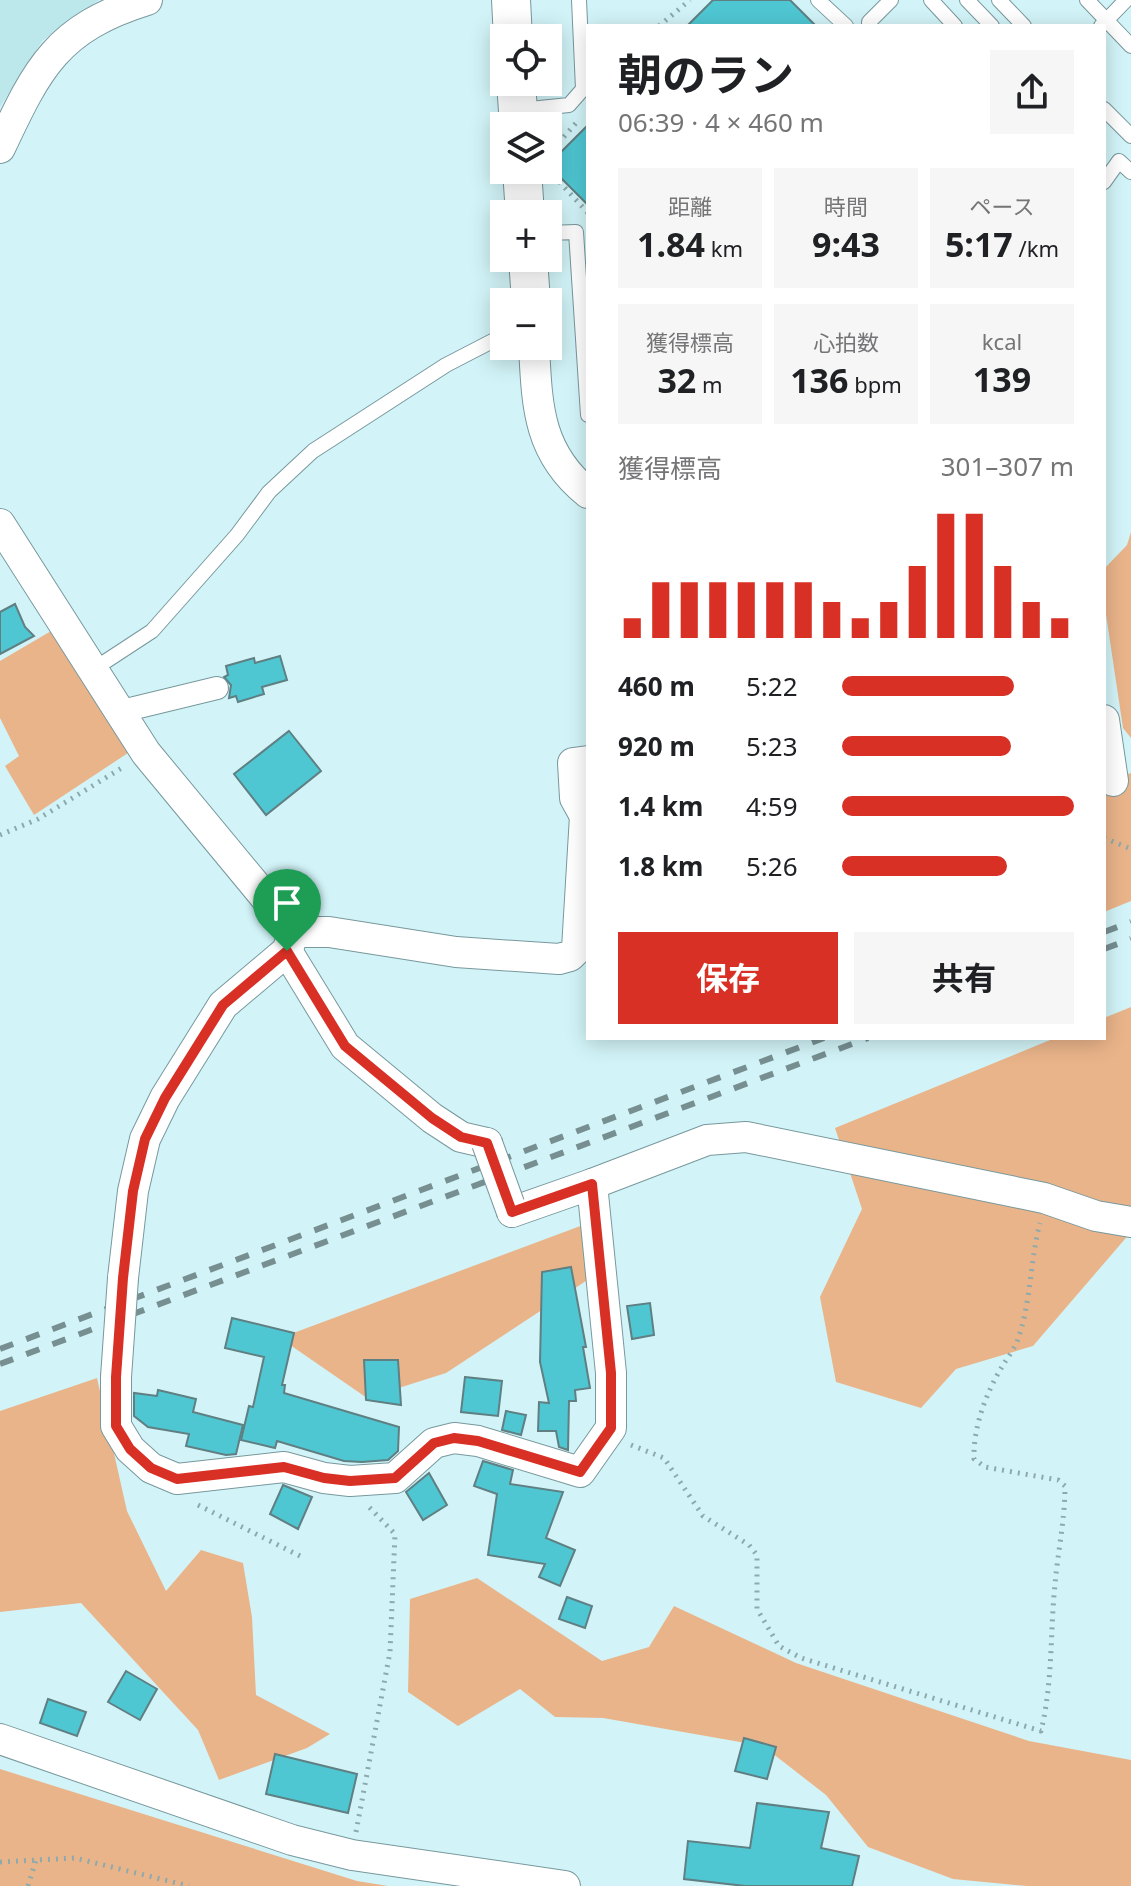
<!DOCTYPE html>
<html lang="ja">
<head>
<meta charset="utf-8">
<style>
	:root { --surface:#fff; --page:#f6f6f6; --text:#202124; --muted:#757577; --accent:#d93025 }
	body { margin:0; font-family:"Noto Sans","Noto Sans JP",sans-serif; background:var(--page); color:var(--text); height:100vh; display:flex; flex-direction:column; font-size:30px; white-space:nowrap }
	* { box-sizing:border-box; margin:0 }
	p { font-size:26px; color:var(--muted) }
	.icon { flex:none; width:44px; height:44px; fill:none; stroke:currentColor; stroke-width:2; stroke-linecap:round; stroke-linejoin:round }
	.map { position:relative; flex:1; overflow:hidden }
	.side { position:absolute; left:586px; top:24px; width:520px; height:1016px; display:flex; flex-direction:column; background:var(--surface); border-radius:0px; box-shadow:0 4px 20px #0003 }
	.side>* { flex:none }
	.buttons { position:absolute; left:490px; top:24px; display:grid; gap:16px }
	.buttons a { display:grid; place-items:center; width:72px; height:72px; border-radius:0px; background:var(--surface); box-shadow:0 4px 20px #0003; font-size:40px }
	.pin { position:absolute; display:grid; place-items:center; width:68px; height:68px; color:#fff; margin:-82px -34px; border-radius:50% 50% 50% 0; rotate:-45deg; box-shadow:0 0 8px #0007 }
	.pin .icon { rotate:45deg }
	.round { display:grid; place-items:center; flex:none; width:84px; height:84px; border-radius:0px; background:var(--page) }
	.overview { display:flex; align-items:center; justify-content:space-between; height:136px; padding:0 32px }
	h1 { font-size:44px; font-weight:700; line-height:60px }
	.metrics { display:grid; grid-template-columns:repeat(3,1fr); gap:12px; height:136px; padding:8px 32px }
	.metrics div { display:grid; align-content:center; border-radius:0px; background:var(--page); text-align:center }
	.metrics b { font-size:34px; font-weight:700 }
	.metrics small { font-size:22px; font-weight:400 }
	.metrics p { font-size:22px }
	.chart { height:224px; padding:16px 32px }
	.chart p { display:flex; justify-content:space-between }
	.chart svg { width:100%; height:144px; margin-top:8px; stroke:var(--accent); stroke-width:6 }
	.cta { display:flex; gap:16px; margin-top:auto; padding:16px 32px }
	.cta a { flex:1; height:92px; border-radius:0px; background:var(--accent); color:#fff; font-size:32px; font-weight:700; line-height:92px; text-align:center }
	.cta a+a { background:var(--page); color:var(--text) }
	ul { padding:0 32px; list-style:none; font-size:26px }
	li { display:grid; grid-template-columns:128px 96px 1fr; align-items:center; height:60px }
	li i { height:20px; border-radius:10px; background:var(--accent) }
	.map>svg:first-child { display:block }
	.built { fill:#bce7eb }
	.green { fill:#eab48a }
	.building { fill:#4fc7d3; stroke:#5f7f82; stroke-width:2 }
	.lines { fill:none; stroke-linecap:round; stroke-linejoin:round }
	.service-casing { stroke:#78989c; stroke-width:16 }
	.pedestrian-casing { stroke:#78989c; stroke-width:24 }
	.minor-casing { stroke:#78989c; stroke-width:32 }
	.tertiary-casing { stroke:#78989c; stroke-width:40 }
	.path { stroke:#8ea9ac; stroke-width:5; stroke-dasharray:2 6; stroke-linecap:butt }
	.service { stroke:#fff; stroke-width:14 }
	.pedestrian { stroke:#fff; stroke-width:22 }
	.minor { stroke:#fff; stroke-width:30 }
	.tertiary { stroke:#fff; stroke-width:38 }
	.rail { stroke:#778f91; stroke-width:6; stroke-dasharray:14 14; stroke-linecap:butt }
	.minor-bridge-casing { stroke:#78989c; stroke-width:32; stroke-linecap:butt }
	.minor-bridge { stroke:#fff; stroke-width:30 }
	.route-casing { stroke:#fff; stroke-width:16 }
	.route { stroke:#d93025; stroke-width:10 }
</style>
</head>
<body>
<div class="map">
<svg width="1131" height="1886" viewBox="0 0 1131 1886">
	<rect width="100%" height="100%" fill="#d2f4f8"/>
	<!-- built -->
	<path class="built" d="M0 0H99L42 41 0 107Z"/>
	<!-- green -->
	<g class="green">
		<path d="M1131 532V738L1123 728 1104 601V569L1127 545Z"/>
		<path d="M51 631 128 753 34 815 5 766 19 756 0 718V661Z"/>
		<path d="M1131 773V901L1104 912V781Z"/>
		<path d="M1131 1007V1232L1033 1346 956 1369 921 1408 836 1382 820 1297 862 1209 835 1128 1055 1038H1104V1018Z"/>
		<path d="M583 1225 589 1279 446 1373 367 1398 280 1338Z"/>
		<path d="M97 1378 127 1511 166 1591 201 1550 243 1563 252 1617 256 1695 330 1734 307 1748 219 1780 198 1730 81 1603 0 1612V1411Z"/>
		<path d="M477 1578 602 1661 649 1647 674 1606 796 1663 1029 1741 1131 1760V1886H1027L953 1879 868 1847 826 1795 763 1746 603 1718 555 1717 520 1689 458 1726 408 1692 410 1599Z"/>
		<path d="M0 1769 357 1881 388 1886H0Z"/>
	</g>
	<!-- building -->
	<g class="building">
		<path d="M713 0H790L816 26H687Z"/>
		<path d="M588 125V205L548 165Z"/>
		<path d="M15 604 25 627 34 636 0 654V612Z"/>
		<path d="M280 656 287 680 262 687 264 694 238 702 236 696 229 698 231 685 224 677 228 675 226 666 254 658 255 663Z"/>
		<path d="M289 731 321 771 266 815 234 774Z"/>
		<path d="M571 1267 586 1347H583L590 1388 575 1390 576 1401H569L568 1450 559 1447 556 1431H538L539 1402 549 1403 540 1362 542 1272Z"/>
		<path d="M650 1303 654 1335 632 1339 627 1306Z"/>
		<path d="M232 1318 294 1333 282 1385H285L284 1393 399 1427 398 1451 388 1460 362 1462 344 1461 277 1441 275 1448 241 1440 249 1406 253 1407 264 1357 225 1348Z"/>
		<path d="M364 1360H398L401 1405 366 1400Z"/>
		<path d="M465 1377 502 1381 498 1416 461 1412Z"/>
		<path d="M158 1390 196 1399 193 1412 243 1425 236 1454 226 1455 186 1446 189 1434 148 1427 134 1416V1393L157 1396Z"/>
		<path d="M506 1411 526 1415 521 1435 502 1430Z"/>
		<path d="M483 1461 513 1470 510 1484 563 1492 546 1538 575 1550 560 1586 539 1577 545 1564 488 1555 497 1494 474 1486Z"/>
		<path d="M429 1473 447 1505 423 1520 406 1492Z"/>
		<path d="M283 1485 312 1497 298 1529 270 1514Z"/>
		<path d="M567 1597 592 1606 585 1628 559 1619Z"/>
		<path d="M126 1671 157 1689 140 1720 108 1702Z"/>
		<path d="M48 1699 86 1712 77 1736 40 1723Z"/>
		<path d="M744 1738 776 1747 767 1779 735 1771Z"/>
		<path d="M275 1754 357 1774 348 1813 266 1794Z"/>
		<path d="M757 1803 829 1812 821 1848 859 1856 852 1886H745L684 1879 688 1841 750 1848Z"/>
	</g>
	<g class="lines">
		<defs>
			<g id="service">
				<path d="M818 0 846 26"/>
				<path d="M931 0 955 26"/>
				<path d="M967 0 992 26"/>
				<path d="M999 0 1024 26"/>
				<path d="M1087 0 1131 46"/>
				<path d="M869 26V22L891 0"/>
				<path d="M1101 26 1126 0"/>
				<path d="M1104 109 1131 136"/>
				<path d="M520 110 569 105 583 89 579 0"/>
				<path d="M1104 182 1119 161 1131 172"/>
				<path d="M548 233 576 232 588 415"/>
				<path d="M91 671 152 631 237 535 269 492 313 451 446 365 504 335"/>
			</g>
			<path id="pedestrian" d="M118 712 217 688"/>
			<g id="minor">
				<path d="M0 148C38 67 57 28 147 0"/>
				<path d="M534 346C537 406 538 453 588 493"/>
				<path d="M0 524 146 753 294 932H329L456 952 559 959 570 956 577 949 585 816 588 815"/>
				<path d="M1104 720 1113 781"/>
				<path d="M585 816 575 798 573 763 588 761"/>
				<path d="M287 951 345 1046 432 1118 461 1137 487 1143"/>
				<path d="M592 1184 707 1140 746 1137 1044 1198 1096 1216 1131 1222"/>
				<path d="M123 1278 133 1191 145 1139 165 1098 223 1005 287 951 294 932"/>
				<path d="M116 1377V1426L130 1449 151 1468 177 1479 284 1467 324 1478 350 1481 395 1478 434 1443 454 1438 478 1441 580 1472 611 1428V1373L592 1184 512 1212"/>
				<path d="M0 1739 292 1840 352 1855 565 1886"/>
			</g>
			<g id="tertiary">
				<path d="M511 0 513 38"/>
				<path d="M516 82 519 126"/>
				<path d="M522 170 525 214"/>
				<path d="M528 258 531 302"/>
			</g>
		</defs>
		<!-- service casing -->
		<use href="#service" class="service-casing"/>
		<!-- pedestrian casing -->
		<use href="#pedestrian" class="pedestrian-casing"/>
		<!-- minor casing -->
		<use href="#minor" class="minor-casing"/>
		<!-- tertiary casing -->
		<use href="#tertiary" class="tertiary-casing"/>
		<!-- path -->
		<g class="path">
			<path d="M659 26 690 0"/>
			<path d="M548 155 576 123"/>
			<path d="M554 176 588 213"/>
			<path d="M0 835 38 819 125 766"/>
			<path d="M1104 838 1131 849"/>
			<path d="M631 1445 664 1458 703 1516 749 1545 757 1555V1609L779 1646 801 1658 1041 1731C1053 1682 1050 1633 1055 1584 1058 1551 1065 1519 1065 1486L1058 1480 985 1467 974 1459C973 1427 986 1393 1003 1365 1008 1357 1015 1348 1018 1339 1031 1302 1030 1261 1040 1223"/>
			<path d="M198 1505 300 1556"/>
			<path d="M356 1832 390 1652 395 1534 369 1507"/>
			<path d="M0 1862 75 1858 189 1886"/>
			<path d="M28 1886 36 1860"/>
		</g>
		<!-- service -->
		<use href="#service" class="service"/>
		<!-- pedestrian -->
		<use href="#pedestrian" class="pedestrian"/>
		<!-- minor -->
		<use href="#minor" class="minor"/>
		<!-- tertiary -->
		<use href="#tertiary" class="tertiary"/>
		<!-- rail -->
		<g class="rail">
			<path d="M1104 932 1131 922"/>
			<path d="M1104 949 1131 939"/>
			<path d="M0 1349 824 1038"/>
			<path d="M0 1364 868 1038"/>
		</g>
		<defs>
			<g id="minor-bridge">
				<path d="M487 1143 512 1212"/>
				<path d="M116 1377 123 1278"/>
			</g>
		</defs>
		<!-- minor-bridge casing -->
		<use href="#minor-bridge" class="minor-bridge-casing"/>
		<!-- minor-bridge -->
		<use href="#minor-bridge" class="minor-bridge"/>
	</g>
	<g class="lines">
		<defs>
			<path id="route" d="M287 951 345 1046 432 1118 461 1137 487 1143 512 1212 592 1184 611 1373V1428L580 1472 478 1441 454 1438 434 1443 395 1478 350 1481 324 1478 284 1467 177 1479 151 1468 130 1449 116 1426V1377L123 1278 133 1191 145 1139 165 1098 223 1005Z"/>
		</defs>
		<!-- route casing -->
		<use href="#route" class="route-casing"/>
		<!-- route -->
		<use href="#route" class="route"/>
	</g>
</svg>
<div class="buttons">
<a><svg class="icon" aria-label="locate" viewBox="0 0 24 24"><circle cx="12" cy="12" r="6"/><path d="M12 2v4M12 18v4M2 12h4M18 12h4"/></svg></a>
<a><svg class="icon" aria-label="layers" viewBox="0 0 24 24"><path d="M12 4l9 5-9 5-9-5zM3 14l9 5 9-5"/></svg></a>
<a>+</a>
<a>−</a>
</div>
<div class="pin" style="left:287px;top:951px;background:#1e9e55"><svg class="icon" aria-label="arrive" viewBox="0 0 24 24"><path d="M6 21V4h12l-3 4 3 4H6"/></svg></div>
<section class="side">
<div class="overview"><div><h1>朝のラン</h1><p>06:39 · 4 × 460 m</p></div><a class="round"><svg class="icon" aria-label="share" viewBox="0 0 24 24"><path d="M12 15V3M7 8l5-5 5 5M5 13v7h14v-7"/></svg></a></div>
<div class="metrics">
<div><p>距離</p><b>1.84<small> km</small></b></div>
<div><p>時間</p><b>9:43</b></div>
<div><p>ペース</p><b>5:17<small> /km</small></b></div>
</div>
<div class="metrics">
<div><p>獲得標高</p><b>32<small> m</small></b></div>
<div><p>心拍数</p><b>136<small> bpm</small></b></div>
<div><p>kcal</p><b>139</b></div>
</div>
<div class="chart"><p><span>獲得標高</span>301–307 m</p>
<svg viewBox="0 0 160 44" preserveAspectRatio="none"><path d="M5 44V38M15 44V27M25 44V27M35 44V27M45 44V27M55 44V27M65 44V27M75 44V33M85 44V38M95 44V33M105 44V22M115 44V6M125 44V6M135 44V22M145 44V33M155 44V38"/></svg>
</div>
<ul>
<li><b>460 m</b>5:22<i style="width:74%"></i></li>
<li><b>920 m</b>5:23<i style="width:73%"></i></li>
<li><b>1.4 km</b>4:59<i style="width:100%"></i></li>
<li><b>1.8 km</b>5:26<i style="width:71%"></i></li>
</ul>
<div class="cta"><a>保存</a><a>共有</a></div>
</section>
</div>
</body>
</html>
